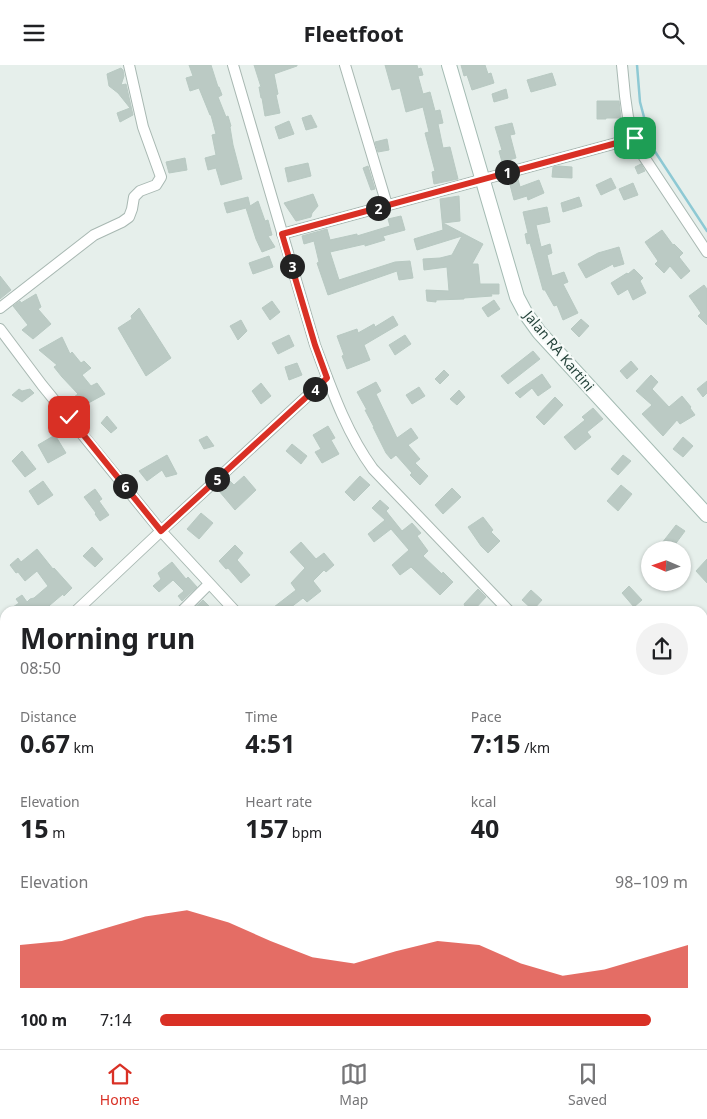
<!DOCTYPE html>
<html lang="en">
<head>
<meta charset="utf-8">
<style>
	:root { --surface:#fff; --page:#f2f2f2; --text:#202124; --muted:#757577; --line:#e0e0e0; --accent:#d93025 }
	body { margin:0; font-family:"Noto Sans",sans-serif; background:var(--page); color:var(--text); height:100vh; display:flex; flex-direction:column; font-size:19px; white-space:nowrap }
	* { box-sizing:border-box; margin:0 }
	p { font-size:16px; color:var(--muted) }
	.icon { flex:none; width:28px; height:28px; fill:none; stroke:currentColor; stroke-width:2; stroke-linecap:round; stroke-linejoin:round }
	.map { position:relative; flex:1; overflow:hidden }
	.sheet { position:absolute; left:0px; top:541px; width:708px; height:444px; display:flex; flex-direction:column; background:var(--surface); border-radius:15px 15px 0 0; box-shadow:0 1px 4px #0004 }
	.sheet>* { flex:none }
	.needle { width:32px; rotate:272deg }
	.controls { position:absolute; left:641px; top:476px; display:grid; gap:10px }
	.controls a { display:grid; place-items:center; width:50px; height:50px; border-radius:50%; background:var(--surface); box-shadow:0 1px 4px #0004; font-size:25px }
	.pin { position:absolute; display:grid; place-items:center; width:42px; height:42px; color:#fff; margin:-21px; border-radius:10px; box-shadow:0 2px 8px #0006 }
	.km { position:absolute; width:25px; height:25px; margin:-12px; border-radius:50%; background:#222; color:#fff; font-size:14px; line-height:25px; text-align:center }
	.round { display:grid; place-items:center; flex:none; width:52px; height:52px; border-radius:26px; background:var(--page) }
	.head { display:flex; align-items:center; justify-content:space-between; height:85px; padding:0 20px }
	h1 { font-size:28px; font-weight:700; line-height:38px }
	.metrics { display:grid; grid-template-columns:repeat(3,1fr); gap:8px; height:85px; padding:5px 20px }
	.metrics div { display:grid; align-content:center }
	.metrics b { font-size:25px; font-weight:700 }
	.metrics small { font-size:14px; font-weight:400 }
	.metrics p { font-size:14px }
	.chart { height:140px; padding:10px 20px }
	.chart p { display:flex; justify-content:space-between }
	.chart svg { width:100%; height:90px; margin-top:5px; fill:var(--accent); opacity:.7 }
	ul { padding:0 20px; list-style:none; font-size:16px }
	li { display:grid; grid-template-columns:80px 60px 1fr; align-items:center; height:38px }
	li i { height:12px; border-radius:6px; background:var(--accent) }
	header { display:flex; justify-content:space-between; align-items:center; height:65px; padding:0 20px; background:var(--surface); font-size:22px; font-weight:700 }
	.tab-bar { display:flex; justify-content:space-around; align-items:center; height:70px; border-top:1px solid var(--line); background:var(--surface); font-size:14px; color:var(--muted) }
	.tab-bar a { display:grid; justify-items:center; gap:2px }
	.tab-bar .selected { color:var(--accent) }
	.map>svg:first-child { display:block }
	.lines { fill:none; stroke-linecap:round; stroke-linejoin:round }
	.stream { stroke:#8ec9d4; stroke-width:2.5 }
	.building { fill:#bbcac4; stroke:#b8c9c2 }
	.street-casing { stroke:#a8b8b2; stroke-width:12 }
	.secondary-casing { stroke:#a4bbb3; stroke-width:16 }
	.street { stroke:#fff; stroke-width:10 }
	.secondary { stroke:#fff; stroke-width:14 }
	.route-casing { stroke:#fff; stroke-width:10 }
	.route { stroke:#d93025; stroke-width:6 }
	.labels { text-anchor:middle; stroke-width:4.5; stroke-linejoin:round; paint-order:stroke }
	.street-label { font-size:14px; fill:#24423a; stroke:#f7fbf9 }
</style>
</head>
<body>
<header><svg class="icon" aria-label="menu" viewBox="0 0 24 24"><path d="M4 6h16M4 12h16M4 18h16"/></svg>Fleetfoot<svg class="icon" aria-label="search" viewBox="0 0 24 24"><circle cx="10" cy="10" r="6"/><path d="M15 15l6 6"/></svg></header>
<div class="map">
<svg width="707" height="984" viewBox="0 0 707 984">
	<rect width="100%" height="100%" fill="#e6efeb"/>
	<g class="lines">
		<!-- stream -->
		<path class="stream" d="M637 0 640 37 652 82 707 166"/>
	</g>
	<!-- building -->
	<g class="building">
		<path d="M189 0H211L218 22H219L222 30 218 32 226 52 228 51 231 61 230 62 233 80 242 114 221 120 216 103 208 105 205 93 216 90 212 70 216 69 211 50H210L199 23 190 26 186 13 193 11Z"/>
		<path d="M254 0H297V1L274 9 278 29 276 30 280 48 265 51 262 33H261L259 22H261Z"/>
		<path d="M385 0H417L418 4 421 3 423 10 418 11 423 29 430 27 435 46 440 45 443 58 438 59 443 83 450 82 458 114 434 119 432 107 435 106 425 68 429 67 423 42 406 47 400 23 392 25Z"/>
		<path d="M461 0H485L488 9 491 8 494 18 472 25 467 10 464 11Z"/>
		<path d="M121 3 123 5 124 11 121 20 126 19 133 50 120 57 117 48 130 43 118 28 109 21 107 9Z"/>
		<path d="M552 8 556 20 531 27 527 15Z"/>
		<path d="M506 24 508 33 494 37 492 29Z"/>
		<path d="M597 36H619L621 53H606V54H597Z"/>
		<path d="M311 50 317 62 306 65 302 53Z"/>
		<path d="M289 56 294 69 279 74 275 62Z"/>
		<path d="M512 58 515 69 510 70 516 93 502 97 499 86 502 85 495 62Z"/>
		<path d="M387 74 389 85 378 87 375 77Z"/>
		<path d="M185 93 187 105 169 108 166 97Z"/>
		<path d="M308 98 311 111 288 117 285 103Z"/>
		<path d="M641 99 645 106 638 109 635 102Z"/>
		<path d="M368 101 375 124 371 125 363 103Z"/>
		<path d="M559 101 572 102V113L552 112 553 102Z"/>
		<path d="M611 113 616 123 601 130 596 120Z"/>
		<path d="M518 114 520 122 539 115 544 128 528 135 527 131 514 135 509 116Z"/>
		<path d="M633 118 638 130 624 135 619 124Z"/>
		<path d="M313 129 318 141 312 148 311 152 296 156 284 138Z"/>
		<path d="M459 131 460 156 443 158 483 179 472 199H478L480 219H499V229H491L492 231 464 233V234L436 235V237L427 236 426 225 449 226 447 202 424 205 423 194 440 193 452 190 462 171 417 185 414 174 443 165 440 134Z"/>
		<path d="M248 132 250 141 258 136 265 156 268 155 272 170 268 171 275 182 262 187 256 174 246 143 227 148 224 138Z"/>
		<path d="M579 132 582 141 563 147 561 138Z"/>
		<path d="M547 142 550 157 536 160 541 182 550 179 552 188 547 190 552 211 564 207 568 217 563 219 578 248 563 255 557 240 554 241 545 225H543L530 178 527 179 525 169 528 168 523 147Z"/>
		<path d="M401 151 405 165 383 171 385 175 365 181V179L330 187 339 215 395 197 410 196 413 213 399 215 397 206 328 230 317 198 319 197 314 176 304 179 302 171 327 164 330 175 357 169V171L390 161 388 154Z"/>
		<path d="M662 165 673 180 674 179 683 188 679 192 690 206 681 214 670 201 664 208 655 199 658 196 645 177Z"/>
		<path d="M619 182 624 199 614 202 613 199 586 213 578 199 598 188Z"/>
		<path d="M269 191 273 202 253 209 249 198Z"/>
		<path d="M634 204 643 213 640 216 646 228 633 235 628 224 618 230 611 218 627 208 628 209Z"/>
		<path d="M0 211 11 225 0 234Z"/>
		<path d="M704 220 707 224V260L698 251 701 248 689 231Z"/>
		<path d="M36 229 41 242 38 244 51 259 33 274 22 265 28 260 13 241 20 236 21 238Z"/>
		<path d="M494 235 500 244 488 252 482 243Z"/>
		<path d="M272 236 280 247 270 255 262 243Z"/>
		<path d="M139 243 171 293 146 311 118 263 132 254 131 251Z"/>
		<path d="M393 251 398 260 364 280 370 295 347 304 342 291 344 290 337 271 357 264 358 268 374 259 375 262Z"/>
		<path d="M581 254 589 261 579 272 571 264Z"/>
		<path d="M241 255 247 266 238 275 230 261Z"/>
		<path d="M289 270 294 281 278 289 272 278Z"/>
		<path d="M405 270 411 279 395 290 389 280Z"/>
		<path d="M62 272 70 289 72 287 81 298 84 296 91 303 82 310 91 321 97 318 105 329 81 342 74 332 78 329 62 312 54 302 57 300 39 285Z"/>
		<path d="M533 286 540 294 508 319 501 311Z"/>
		<path d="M631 296 638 304 627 314 620 306Z"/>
		<path d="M297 298 302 310 289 315 285 302Z"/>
		<path d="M444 305 449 310 440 319 435 314Z"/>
		<path d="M542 309 551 322 538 331 532 323 520 333 515 328Z"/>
		<path d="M651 310 658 317 652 324 669 342 682 331 691 342 690 343 695 350 680 359 677 355 663 371 642 349 652 340 636 326Z"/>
		<path d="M707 316V328L703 332 697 324Z"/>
		<path d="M376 317 381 326 376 329 397 373 411 363 418 373 408 380 420 394 415 398 428 411 420 420 410 410 412 408 396 390 391 394 386 388 373 362H374L365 345H367L357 327Z"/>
		<path d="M261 318 271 331 261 339 252 326Z"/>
		<path d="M419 322 425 331 412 339 406 330Z"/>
		<path d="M19 324 22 326 30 324 34 328 22 337 12 330Z"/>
		<path d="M459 325 465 332 457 340 450 334Z"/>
		<path d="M555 332 563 340 544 360 536 352Z"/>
		<path d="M593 343 603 354 587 367 591 372 575 385 564 372 585 355 582 352Z"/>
		<path d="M107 351 117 363 111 368 101 358Z"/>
		<path d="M328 361 335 373 331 375 339 389 322 398 315 387 321 384 313 370Z"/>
		<path d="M55 370 66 388 48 398 38 380Z"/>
		<path d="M207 371 214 381 204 384 199 375Z"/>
		<path d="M683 372 693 381 683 392 673 384Z"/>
		<path d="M292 379 307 391 301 399 286 386Z"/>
		<path d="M22 386 36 404 25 412 12 396Z"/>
		<path d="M167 390 177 409 166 412 162 405 147 416 139 406Z"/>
		<path d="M623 390 631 396 618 410 611 404Z"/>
		<path d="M244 411 256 425 235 445 219 426 230 416 234 420Z"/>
		<path d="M360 411 370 420 354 436 345 427Z"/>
		<path d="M43 416 53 430 38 440 29 426Z"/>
		<path d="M621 420 632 429 618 446 607 436Z"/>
		<path d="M452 423 461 432 443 449 435 440Z"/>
		<path d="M95 424 102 434 99 436 109 450 100 456 95 449 96 448 84 432Z"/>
		<path d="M380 435 389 443 386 446 402 466 412 458 421 468 417 471 428 486 423 491 442 509 443 507 453 517 440 530 411 502 400 510 392 500 409 485 391 464 374 477 368 469 385 455 372 443Z"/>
		<path d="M201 448 213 458 199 474 187 464Z"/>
		<path d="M483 452 493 465 491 467 500 476 488 488 481 481 468 462Z"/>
		<path d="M676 460 685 466 671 485 662 478Z"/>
		<path d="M301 477 316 494 324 488 334 500 326 507 324 505 313 516 321 526 307 537 303 533 286 546H278L274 542 296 525 291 518 305 503 290 487Z"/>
		<path d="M235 480 243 488 237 495 250 510 241 518 228 503 226 504 219 496Z"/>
		<path d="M92 482 103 494 95 502 83 491Z"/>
		<path d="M37 484 53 504 54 503 72 523 64 531 63 529 43 546H7L19 538 16 534 22 530 27 537 30 534 34 533 48 521 37 506 25 516 18 507 16 508 10 500 18 493 21 497Z"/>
		<path d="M707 494V518L696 506Z"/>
		<path d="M172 497 186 514 188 512 197 522 182 536 178 531 184 526 173 515 159 527 153 521 161 514 158 508Z"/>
		<path d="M629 521 642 535 634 542 622 528Z"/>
		<path d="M478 524 486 532 473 546H467L464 539Z"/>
		<path d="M531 525 542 535 533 545 522 535Z"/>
		<path d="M203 535 214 546H191Z"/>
		<path d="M704 976 707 979V984H693L698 980H702V977Z"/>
	</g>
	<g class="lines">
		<defs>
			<g id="street">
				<path d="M233 0 315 280C331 323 346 367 373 404L509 546"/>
				<path d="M345 0 387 140"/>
				<path d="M622 0 625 31 628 52 642 89 707 187"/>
				<path d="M282 169 635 73"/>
				<path d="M0 243 94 170 122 157 129 152 132 144 134 132 140 126 156 120 161 112 143 62 129 0"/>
				<path d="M0 264 42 320 161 466 235 546"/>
				<path d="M76 546 161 466 327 313"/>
				<path d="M182 546 209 519"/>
				<path d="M0 586 5 591"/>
				<path d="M702 609 707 604"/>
				<path d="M0 619 5 614"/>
				<path d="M702 752 707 756"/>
				<path d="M702 885 707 890"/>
				<path d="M643 980 646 984"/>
			</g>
			<path id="secondary" d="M449 0 517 232 526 249 539 267 707 450"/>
		</defs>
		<!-- street casing -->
		<use href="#street" class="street-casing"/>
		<!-- secondary casing -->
		<use href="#secondary" class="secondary-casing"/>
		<!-- street -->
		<use href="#street" class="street"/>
		<!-- secondary -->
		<use href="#secondary" class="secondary"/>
	</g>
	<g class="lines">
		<defs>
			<path id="route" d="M69 352 161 466 327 313 315 280 282 169 635 73"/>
		</defs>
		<!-- route casing -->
		<use href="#route" class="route-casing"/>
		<!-- route -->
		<use href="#route" class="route"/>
	</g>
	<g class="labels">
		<!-- street labels -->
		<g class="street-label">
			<text transform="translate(559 286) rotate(50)" y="5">Jalan RA Kartini</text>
		</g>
	</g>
</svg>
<div class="controls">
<a><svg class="needle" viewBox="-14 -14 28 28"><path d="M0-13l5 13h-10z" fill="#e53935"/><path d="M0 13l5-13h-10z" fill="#757577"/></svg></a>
</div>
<div class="pin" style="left:635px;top:73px;background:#1e9e55"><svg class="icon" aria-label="arrive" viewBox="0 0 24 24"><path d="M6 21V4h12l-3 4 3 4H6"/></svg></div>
<div class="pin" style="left:69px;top:352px;background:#d93025"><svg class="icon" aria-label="check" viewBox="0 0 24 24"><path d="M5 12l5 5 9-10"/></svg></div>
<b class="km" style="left:507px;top:107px">1</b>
<b class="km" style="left:378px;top:143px">2</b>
<b class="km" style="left:292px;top:201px">3</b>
<b class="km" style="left:315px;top:324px">4</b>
<b class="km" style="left:217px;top:414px">5</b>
<b class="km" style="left:125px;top:421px">6</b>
<section class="sheet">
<div class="head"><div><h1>Morning run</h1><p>08:50</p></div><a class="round"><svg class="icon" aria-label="share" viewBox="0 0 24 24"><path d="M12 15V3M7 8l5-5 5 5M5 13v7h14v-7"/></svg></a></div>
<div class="metrics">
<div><p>Distance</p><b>0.67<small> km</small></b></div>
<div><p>Time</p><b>4:51</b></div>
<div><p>Pace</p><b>7:15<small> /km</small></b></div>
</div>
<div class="metrics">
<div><p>Elevation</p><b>15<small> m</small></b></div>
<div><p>Heart rate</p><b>157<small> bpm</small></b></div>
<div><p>kcal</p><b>40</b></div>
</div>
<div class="chart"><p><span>Elevation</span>98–109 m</p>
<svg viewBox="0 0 160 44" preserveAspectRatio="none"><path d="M0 44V23L10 21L20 15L30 9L40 6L50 12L60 21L70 29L80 32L90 26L100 21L110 23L120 32L130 38L140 35L150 29L160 23V44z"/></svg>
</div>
<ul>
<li><b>100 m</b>7:14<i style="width:93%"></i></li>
</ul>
</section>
</div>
<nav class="tab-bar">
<a class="selected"><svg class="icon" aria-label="home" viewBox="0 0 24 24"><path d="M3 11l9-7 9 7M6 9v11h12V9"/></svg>Home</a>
<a><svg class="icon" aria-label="map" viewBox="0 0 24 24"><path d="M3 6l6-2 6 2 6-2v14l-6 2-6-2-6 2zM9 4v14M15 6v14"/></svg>Map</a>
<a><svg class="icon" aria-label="saved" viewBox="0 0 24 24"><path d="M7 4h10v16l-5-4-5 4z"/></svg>Saved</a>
</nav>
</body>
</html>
